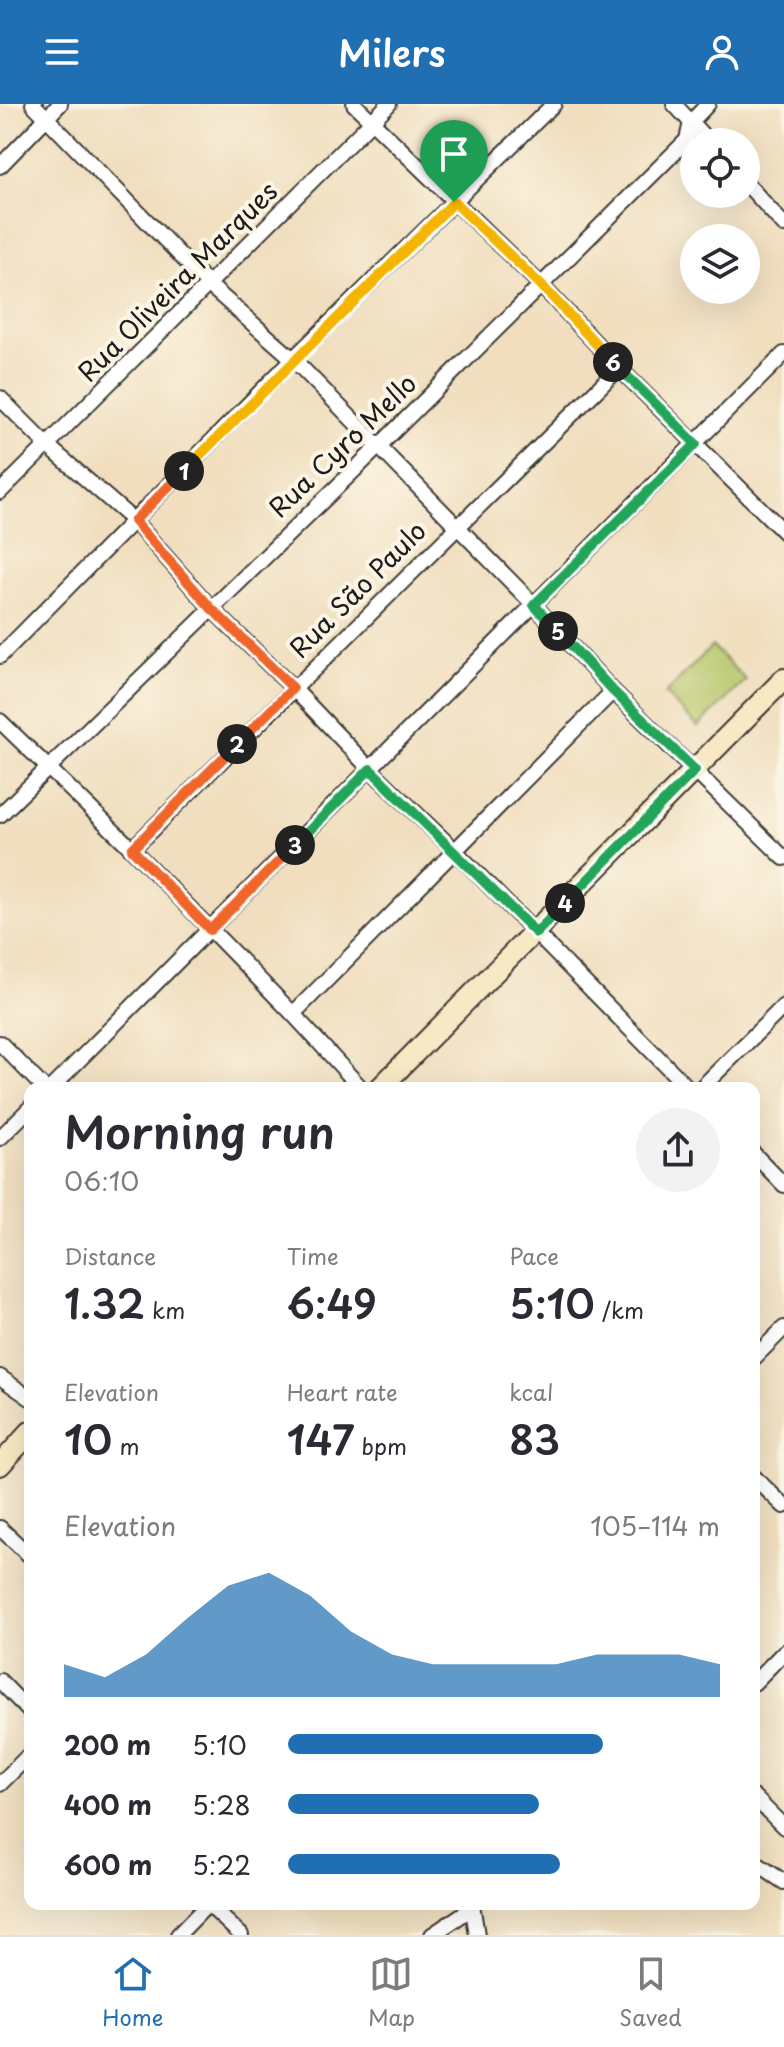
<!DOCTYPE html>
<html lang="en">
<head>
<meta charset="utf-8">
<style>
	:root { --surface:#fff; --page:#f2f2f3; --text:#2b2b33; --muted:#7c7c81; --line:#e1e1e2; --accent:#1f6fb2 }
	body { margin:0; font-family:"Playpen Sans",sans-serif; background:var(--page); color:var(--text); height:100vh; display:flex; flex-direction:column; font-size:30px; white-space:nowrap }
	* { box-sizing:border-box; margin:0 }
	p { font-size:26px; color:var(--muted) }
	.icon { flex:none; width:44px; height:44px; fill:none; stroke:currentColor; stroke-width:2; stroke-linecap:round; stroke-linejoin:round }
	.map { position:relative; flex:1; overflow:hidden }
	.drawer { position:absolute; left:24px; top:978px; width:736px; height:828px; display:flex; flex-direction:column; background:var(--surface); border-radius:16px; box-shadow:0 8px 32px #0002 }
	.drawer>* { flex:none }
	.tools { position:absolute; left:680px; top:24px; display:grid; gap:16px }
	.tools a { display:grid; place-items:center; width:80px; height:80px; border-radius:50%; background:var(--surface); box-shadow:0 8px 32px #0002; font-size:40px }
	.pin { position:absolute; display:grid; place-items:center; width:68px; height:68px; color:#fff; margin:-82px -34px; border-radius:50% 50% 50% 0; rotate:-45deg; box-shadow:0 0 8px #0007 }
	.pin .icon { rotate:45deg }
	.km { position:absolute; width:40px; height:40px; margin:-20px; border-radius:50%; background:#222; color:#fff; font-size:22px; line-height:40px; text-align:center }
	.round { display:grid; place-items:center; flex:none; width:84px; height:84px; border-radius:42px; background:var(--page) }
	.overview { display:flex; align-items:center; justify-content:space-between; height:136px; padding:0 40px }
	h1 { font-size:44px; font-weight:600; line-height:60px }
	.figures { display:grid; grid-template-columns:repeat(3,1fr); gap:12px; height:136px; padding:8px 40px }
	.figures div { display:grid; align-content:center }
	.figures b { font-size:40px; font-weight:600 }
	.figures small { font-size:22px; font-weight:400 }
	.figures p { font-size:22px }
	.chart { height:224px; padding:16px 40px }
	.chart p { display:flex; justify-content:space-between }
	.chart svg { width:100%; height:144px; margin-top:8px; fill:var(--accent); opacity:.7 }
	ul { padding:0 40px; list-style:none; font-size:26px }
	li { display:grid; grid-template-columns:128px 96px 1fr; align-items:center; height:60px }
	li i { height:20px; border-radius:10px; background:var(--accent) }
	header { display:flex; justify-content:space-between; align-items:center; height:104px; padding:0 40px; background:var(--accent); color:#fff; font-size:36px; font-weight:600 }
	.dock { display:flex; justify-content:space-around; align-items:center; height:112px; border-top:2px solid var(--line); background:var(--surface); font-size:22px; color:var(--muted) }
	.dock a { display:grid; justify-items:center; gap:4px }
	.dock .selected { color:var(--accent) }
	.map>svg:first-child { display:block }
	.green { fill:#b5c669; stroke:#687142; stroke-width:2 }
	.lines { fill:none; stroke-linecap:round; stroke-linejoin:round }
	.street-casing { stroke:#3c3934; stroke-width:18 }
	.secondary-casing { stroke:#3c3934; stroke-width:24 }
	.street { stroke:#fff; stroke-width:14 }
	.secondary { stroke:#f8e8c3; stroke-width:20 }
	.split-1-casing { stroke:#fff; stroke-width:16 }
	.split-2-casing { stroke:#fff; stroke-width:16 }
	.split-3-casing { stroke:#fff; stroke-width:16 }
	.split-4-casing { stroke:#fff; stroke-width:16 }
	.split-5-casing { stroke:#fff; stroke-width:16 }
	.split-6-casing { stroke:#fff; stroke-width:16 }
	.split-7-casing { stroke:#fff; stroke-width:16 }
	.split-1 { stroke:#f5b400; stroke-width:10 }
	.split-2 { stroke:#f0652b; stroke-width:10 }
	.split-3 { stroke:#f0652b; stroke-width:10 }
	.split-4 { stroke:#22a559; stroke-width:10 }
	.split-5 { stroke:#22a559; stroke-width:10 }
	.split-6 { stroke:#22a559; stroke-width:10 }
	.split-7 { stroke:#f5b400; stroke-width:10 }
	.labels { text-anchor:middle; stroke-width:8; stroke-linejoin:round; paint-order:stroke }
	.street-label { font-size:26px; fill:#1c1c1c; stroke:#fcf5e5 }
</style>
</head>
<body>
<header><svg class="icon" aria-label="menu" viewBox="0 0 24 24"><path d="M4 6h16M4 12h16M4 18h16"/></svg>Milers<svg class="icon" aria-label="person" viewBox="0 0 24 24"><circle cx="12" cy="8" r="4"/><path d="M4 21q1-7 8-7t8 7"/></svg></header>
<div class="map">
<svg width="784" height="1831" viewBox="0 0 784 1831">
	<rect width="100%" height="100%" fill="#fcf5e5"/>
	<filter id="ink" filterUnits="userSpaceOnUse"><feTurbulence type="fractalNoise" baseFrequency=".0125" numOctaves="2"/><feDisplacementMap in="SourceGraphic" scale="16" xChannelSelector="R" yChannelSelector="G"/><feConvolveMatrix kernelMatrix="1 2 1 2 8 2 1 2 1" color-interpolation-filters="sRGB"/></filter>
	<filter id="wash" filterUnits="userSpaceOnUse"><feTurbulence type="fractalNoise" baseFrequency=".006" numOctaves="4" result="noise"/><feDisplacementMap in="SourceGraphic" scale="32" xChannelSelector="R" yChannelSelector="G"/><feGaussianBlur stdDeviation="1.8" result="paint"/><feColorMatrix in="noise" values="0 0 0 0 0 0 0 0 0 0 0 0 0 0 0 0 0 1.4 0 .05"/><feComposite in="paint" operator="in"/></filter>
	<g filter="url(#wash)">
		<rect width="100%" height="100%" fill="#f0debe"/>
		<!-- green -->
		<path class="green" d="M712 542 746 576 698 623 665 590Z"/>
	</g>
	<g filter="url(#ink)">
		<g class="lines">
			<defs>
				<g id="street">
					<path d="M33 0 209 181 293 255 534 501 613 587 784 754"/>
					<path d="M354 0 541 181 619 264 784 428"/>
					<path d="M674 0 709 38"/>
					<path d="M0 62 60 0"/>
					<path d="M746 79 784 121"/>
					<path d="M0 294 48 342 134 417 211 504 293 584 370 665 456 748 688 984"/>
					<path d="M0 388 389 0"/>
					<path d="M0 552 293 255 554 0"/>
					<path d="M0 617 132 745 293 910 361 984"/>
					<path d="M0 711 377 344 687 36 691 18 708 0"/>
					<path d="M132 745 619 264"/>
					<path d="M293 910 613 587"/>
					<path d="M0 939 44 984"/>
					<path d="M51 984 784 250"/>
					<path d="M701 984 784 902"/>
					<path d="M0 1034 30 1004"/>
					<path d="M754 1050 784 1081"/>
					<path d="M754 1254 784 1224"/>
					<path d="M0 1273 30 1294"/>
					<path d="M754 1373 784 1402"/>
					<path d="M0 1424 30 1452"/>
					<path d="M0 1577 30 1608"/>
					<path d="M754 1579 784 1548"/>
					<path d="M0 1680 30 1650"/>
					<path d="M754 1693 784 1723"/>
					<path d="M754 1758 784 1778"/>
					<path d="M472 1800 477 1831"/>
					<path d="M178 1831 208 1800 241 1831"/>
					<path d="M432 1831 472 1804"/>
				</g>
				<g id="secondary">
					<path d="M380 984 784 575"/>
					<path d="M0 1361 30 1328"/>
				</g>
			</defs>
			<!-- street casing -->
			<use href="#street" class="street-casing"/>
			<!-- secondary casing -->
			<use href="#secondary" class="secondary-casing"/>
			<!-- street -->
			<use href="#street" class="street"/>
			<!-- secondary -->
			<use href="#secondary" class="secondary"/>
		</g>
	</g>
	<g class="lines" filter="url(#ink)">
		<defs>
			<path id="split-1" d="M184 367 454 98"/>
			<path id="split-2" d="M184 367 134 417 211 504 293 584 237 640"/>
			<path id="split-3" d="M237 640 132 745 210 826 295 741"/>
			<path id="split-4" d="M295 741 370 665 536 829 565 799"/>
			<path id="split-5" d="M558 527 613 587 695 666 565 799"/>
			<path id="split-6" d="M558 527 534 501 696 340 613 258"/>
			<path id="split-7" d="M454 98 541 181 613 258"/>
		</defs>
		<!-- split-1 casing -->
		<use href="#split-1" class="split-1-casing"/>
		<!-- split-2 casing -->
		<use href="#split-2" class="split-2-casing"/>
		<!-- split-3 casing -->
		<use href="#split-3" class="split-3-casing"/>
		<!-- split-4 casing -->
		<use href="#split-4" class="split-4-casing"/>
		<!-- split-5 casing -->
		<use href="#split-5" class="split-5-casing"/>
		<!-- split-6 casing -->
		<use href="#split-6" class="split-6-casing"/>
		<!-- split-7 casing -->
		<use href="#split-7" class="split-7-casing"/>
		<!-- split-1 -->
		<use href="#split-1" class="split-1"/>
		<!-- split-2 -->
		<use href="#split-2" class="split-2"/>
		<!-- split-3 -->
		<use href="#split-3" class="split-3"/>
		<!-- split-4 -->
		<use href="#split-4" class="split-4"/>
		<!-- split-5 -->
		<use href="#split-5" class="split-5"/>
		<!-- split-6 -->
		<use href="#split-6" class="split-6"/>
		<!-- split-7 -->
		<use href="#split-7" class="split-7"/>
	</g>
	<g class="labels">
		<!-- street labels -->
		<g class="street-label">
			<text transform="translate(178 178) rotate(-45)" y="9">Rua Oliveira Marques</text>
			<text transform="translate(343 342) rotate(-44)" y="9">Rua Cyro Mello</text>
			<text transform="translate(358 486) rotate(-45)" y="9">Rua São Paulo</text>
		</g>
	</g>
</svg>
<div class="tools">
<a><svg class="icon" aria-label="locate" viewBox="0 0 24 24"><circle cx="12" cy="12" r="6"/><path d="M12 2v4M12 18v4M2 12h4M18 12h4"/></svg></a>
<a><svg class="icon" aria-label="layers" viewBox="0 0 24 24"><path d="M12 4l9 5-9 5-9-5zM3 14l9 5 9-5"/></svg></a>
</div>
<div class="pin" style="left:454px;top:98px;background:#1e9e55"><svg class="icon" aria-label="arrive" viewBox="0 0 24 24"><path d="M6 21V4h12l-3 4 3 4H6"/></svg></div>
<b class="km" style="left:184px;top:367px">1</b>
<b class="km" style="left:237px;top:640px">2</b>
<b class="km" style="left:295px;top:741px">3</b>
<b class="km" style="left:565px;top:799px">4</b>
<b class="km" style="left:558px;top:527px">5</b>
<b class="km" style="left:613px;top:258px">6</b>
<section class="drawer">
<div class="overview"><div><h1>Morning run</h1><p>06:10</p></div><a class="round"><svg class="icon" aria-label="share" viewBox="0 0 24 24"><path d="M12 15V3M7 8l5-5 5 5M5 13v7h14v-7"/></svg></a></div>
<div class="figures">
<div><p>Distance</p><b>1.32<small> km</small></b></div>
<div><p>Time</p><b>6:49</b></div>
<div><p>Pace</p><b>5:10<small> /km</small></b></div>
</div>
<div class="figures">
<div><p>Elevation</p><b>10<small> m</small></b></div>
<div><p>Heart rate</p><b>147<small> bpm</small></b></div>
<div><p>kcal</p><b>83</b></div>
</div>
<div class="chart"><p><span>Elevation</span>105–114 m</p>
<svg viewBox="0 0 160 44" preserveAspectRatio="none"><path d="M0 44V34L10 38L20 31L30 20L40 10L50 6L60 13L70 24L80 31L90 34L100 34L110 34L120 34L130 31L140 31L150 31L160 34V44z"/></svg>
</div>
<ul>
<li><b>200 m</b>5:10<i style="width:73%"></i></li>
<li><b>400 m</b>5:28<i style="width:58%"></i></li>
<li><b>600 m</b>5:22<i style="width:63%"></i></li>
</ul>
</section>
</div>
<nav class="dock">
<a class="selected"><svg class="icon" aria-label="home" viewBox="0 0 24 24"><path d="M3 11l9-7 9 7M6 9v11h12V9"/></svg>Home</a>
<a><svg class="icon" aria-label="map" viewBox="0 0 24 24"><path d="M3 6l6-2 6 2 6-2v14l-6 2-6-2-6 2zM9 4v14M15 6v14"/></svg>Map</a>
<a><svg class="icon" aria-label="saved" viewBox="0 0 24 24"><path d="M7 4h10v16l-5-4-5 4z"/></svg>Saved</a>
</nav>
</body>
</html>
